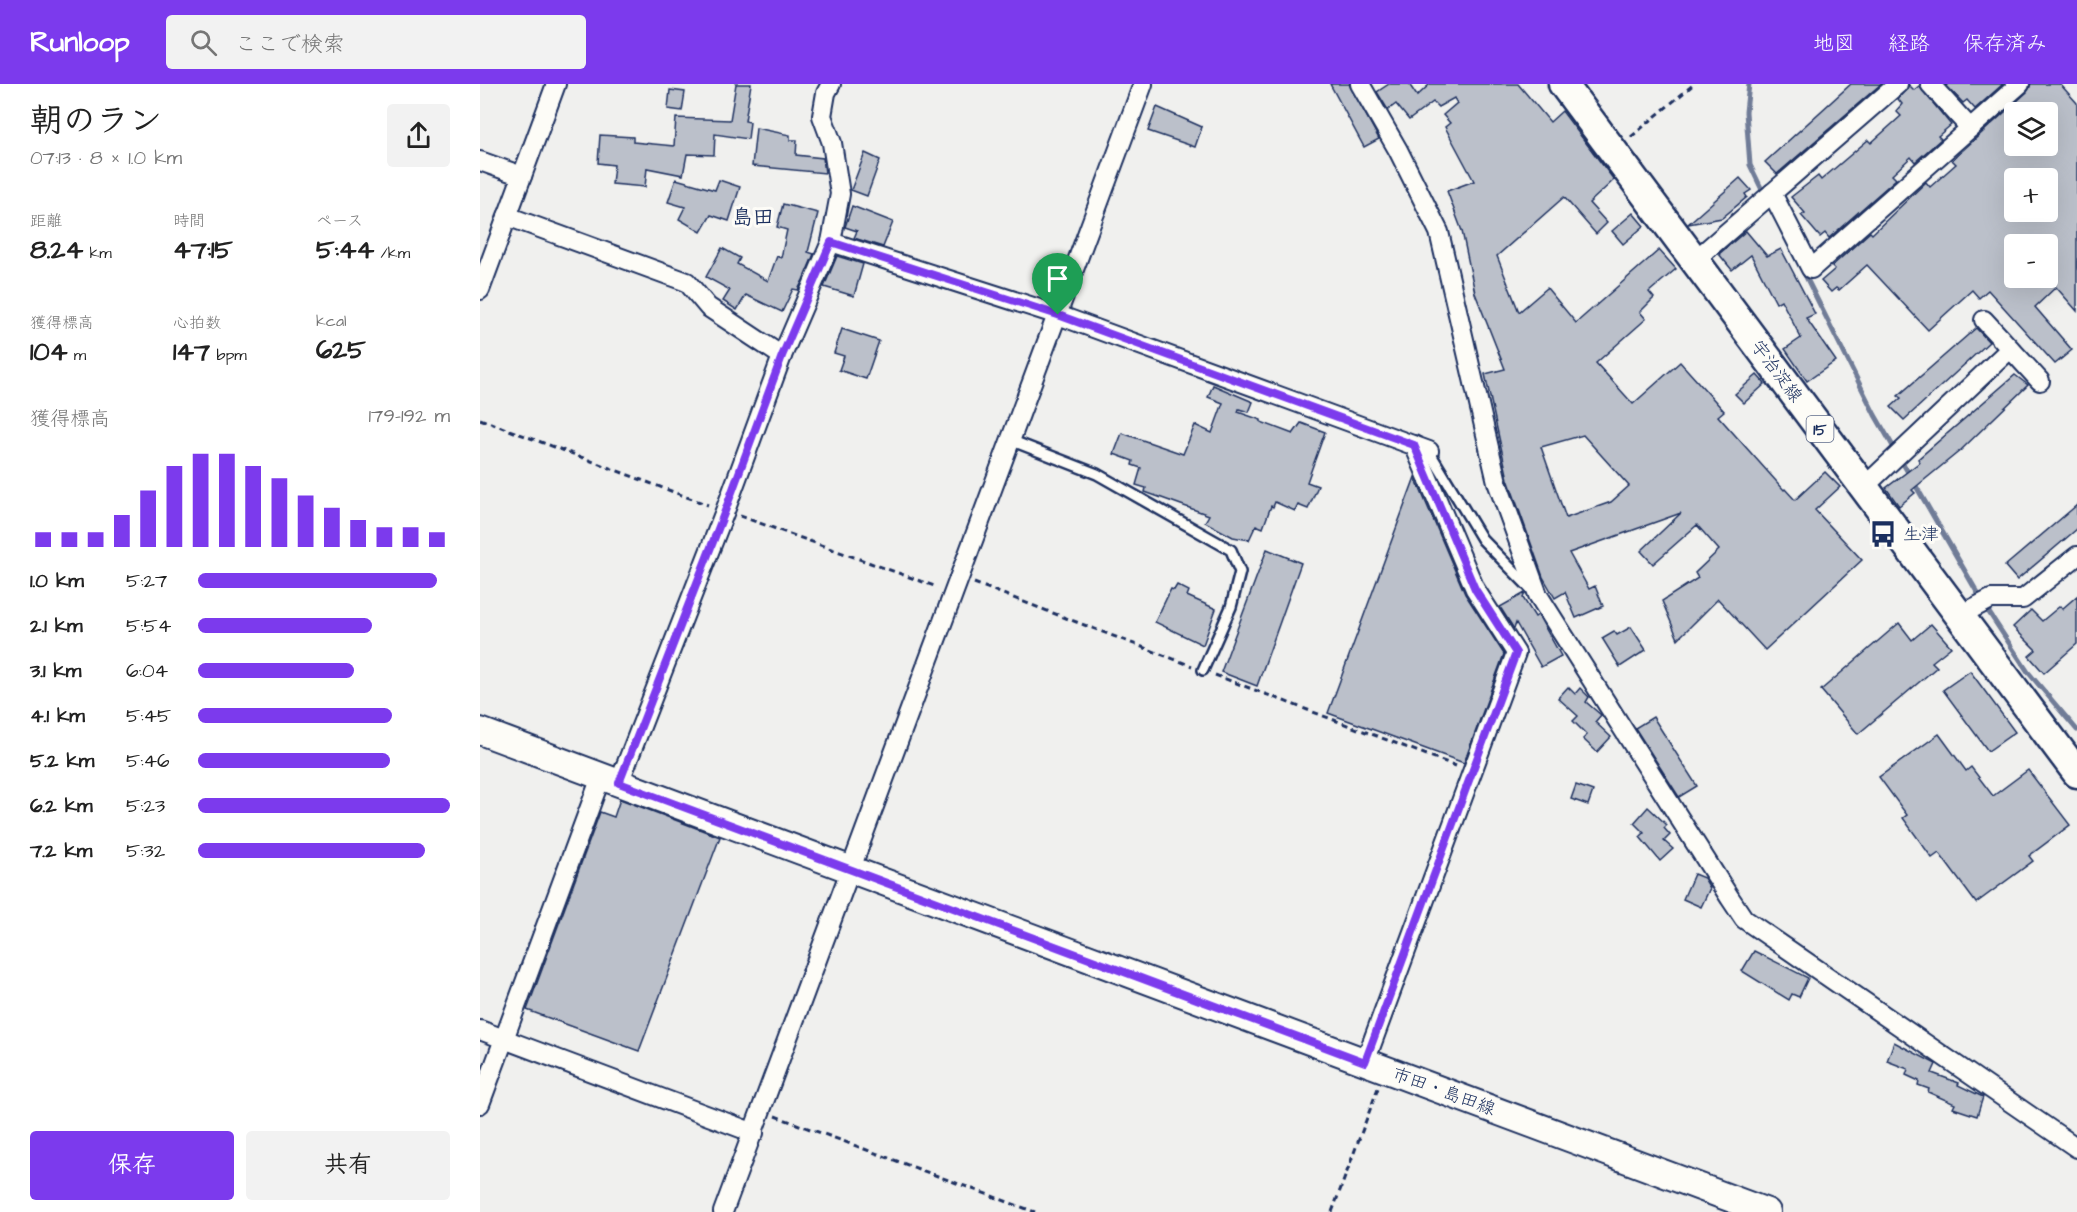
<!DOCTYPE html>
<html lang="ja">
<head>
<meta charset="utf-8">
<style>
	:root { --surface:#fff; --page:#f2f2f2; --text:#222; --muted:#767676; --accent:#7c3aed }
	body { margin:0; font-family:"Architects Daughter","Klee One",sans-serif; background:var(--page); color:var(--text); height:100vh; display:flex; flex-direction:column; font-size:22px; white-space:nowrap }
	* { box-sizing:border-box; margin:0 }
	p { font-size:20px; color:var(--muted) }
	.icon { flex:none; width:33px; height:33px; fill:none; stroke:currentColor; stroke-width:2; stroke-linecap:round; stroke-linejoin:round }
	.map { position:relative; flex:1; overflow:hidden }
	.drawer { display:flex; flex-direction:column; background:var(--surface); width:480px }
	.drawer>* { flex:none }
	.tools { position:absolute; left:1524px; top:18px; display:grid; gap:12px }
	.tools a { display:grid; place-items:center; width:54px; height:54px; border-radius:6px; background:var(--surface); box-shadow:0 6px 24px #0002; font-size:30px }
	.pin { position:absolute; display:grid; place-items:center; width:51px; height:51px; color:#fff; margin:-62px -26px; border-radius:50% 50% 50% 0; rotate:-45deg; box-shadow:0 0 6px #0007 }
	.pin .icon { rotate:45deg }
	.round { display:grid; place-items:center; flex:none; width:63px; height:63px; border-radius:6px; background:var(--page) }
	.headline { display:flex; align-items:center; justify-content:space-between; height:102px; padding:0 30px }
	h1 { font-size:33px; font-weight:700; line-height:45px }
	.stats { display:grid; grid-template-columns:repeat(3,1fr); gap:9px; height:102px; padding:6px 30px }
	.stats div { display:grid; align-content:center }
	.stats b { font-size:26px; font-weight:700 }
	.stats small { font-size:16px; font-weight:400 }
	.stats p { font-size:16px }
	.chart { height:168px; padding:12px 30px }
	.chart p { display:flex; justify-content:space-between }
	.chart svg { width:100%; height:108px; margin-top:6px; stroke:var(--accent); stroke-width:6 }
	.primary-button { display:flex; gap:12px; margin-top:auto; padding:12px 30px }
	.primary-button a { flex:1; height:69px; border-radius:6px; background:var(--accent); color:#fff; font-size:24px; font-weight:700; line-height:69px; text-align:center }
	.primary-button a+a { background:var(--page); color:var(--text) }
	ul { padding:0 30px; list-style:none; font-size:20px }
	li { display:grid; grid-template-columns:96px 72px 1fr; align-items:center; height:45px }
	li i { height:15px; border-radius:8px; background:var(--accent) }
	header { display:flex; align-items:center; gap:36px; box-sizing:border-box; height:84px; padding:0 30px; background:var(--accent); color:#fff }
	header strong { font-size:28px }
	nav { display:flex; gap:33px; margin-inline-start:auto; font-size:21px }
	.search { width:420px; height:54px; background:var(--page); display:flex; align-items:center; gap:15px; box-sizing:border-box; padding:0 21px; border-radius:6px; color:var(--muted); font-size:22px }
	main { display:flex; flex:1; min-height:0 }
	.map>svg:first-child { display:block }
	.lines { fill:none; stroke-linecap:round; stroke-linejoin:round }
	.stream { stroke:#6f7b97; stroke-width:5 }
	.building { fill:#bbc0ca; stroke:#1b2f5e; stroke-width:1.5; fill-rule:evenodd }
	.lane-casing { stroke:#1b2f5e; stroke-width:14 }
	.street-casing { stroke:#1b2f5e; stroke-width:22 }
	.secondary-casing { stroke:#1b2f5e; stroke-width:30 }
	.primary-casing { stroke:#1b2f5e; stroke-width:33 }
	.path { stroke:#1b2f5e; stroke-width:3; stroke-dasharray:6 4.5; stroke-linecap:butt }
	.lane { stroke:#fdfcf7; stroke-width:9 }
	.street { stroke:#fdfcf7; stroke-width:18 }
	.secondary { stroke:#fdfcf7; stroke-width:26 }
	.primary { stroke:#fdfcf7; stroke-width:28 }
	.route-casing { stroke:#fff; stroke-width:12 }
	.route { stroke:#7c3aed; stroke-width:8 }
	.labels { text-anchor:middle; stroke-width:6; stroke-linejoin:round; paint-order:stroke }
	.shield { fill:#fdfcf7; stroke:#5f6c8c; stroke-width:1.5 }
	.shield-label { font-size:16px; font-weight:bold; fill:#1b2f5e }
	.street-label { font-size:18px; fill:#1b2f5e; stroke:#fdfcf7 }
	.poi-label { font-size:18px; fill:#1b2f5e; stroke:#fdfcf7; text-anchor:start }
	.quarter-label { font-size:21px; font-weight:bold; fill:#1b2f5e; stroke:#fdfcf7 }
</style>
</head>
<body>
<header>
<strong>Runloop</strong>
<div class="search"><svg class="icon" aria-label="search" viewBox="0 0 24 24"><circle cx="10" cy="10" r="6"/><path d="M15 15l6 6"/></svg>ここで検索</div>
<nav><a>地図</a><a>経路</a><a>保存済み</a></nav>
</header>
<main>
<section class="drawer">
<div class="headline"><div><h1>朝のラン</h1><p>07:13 · 8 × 1.0 km</p></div><a class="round"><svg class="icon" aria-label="share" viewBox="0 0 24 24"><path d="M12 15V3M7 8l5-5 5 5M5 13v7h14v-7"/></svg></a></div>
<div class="stats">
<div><p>距離</p><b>8.24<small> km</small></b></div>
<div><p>時間</p><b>47:15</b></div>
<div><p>ペース</p><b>5:44<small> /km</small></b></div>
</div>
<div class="stats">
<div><p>獲得標高</p><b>104<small> m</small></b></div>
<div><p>心拍数</p><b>147<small> bpm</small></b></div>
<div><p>kcal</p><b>625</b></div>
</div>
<div class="chart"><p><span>獲得標高</span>179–192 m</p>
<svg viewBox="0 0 160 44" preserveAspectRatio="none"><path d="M5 44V38M15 44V38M25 44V38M35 44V31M45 44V21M55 44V11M65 44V6M75 44V6M85 44V11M95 44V16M105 44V23M115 44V28M125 44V33M135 44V36M145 44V36M155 44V38"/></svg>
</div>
<ul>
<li><b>1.0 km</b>5:27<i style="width:95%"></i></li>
<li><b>2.1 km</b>5:54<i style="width:69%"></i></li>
<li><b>3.1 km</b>6:04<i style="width:62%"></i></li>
<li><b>4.1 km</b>5:45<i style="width:77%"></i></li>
<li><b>5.2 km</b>5:46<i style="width:76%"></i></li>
<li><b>6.2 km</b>5:23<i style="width:100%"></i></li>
<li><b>7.2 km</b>5:32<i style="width:90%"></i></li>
</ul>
<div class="primary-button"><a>保存</a><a>共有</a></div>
</section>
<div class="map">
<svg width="1597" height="1128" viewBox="0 0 1597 1128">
	<rect width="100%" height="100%" fill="#f0f0ee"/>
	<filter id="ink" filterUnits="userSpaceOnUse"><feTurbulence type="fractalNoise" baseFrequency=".0167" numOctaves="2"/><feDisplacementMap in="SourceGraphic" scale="12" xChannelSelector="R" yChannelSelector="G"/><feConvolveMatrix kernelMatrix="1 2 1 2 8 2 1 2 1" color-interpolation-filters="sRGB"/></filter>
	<g filter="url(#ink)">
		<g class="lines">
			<!-- stream -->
			<g class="stream">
				<path d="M1269 0 1266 28 1270 81 1285 112"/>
				<path d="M1323 187 1395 331 1508 527 1548 588 1597 646"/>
			</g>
		</g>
		<!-- building -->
		<g class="building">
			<path d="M256 0H271L265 37 270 38 268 55 235 50 234 71 207 70 203 91 167 84 165 103 132 100 134 81 118 79 120 51 153 53V58L194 62 196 34 250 36Z"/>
			<path d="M850 0H869L899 55 884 63Z"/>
			<path d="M909 0H929L937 12 950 0H1038L1070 38 1082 27 1134 96 1109 119 1127 139 1116 150 1084 113 1017 172 1039 228 1067 204 1096 239 1179 166 1196 185 1169 208 1174 214 1160 228 1166 235 1116 279 1153 320 1200 278 1244 327 1238 332 1304 406 1305 405 1315 416 1345 388 1360 403 1335 426 1382 476 1285 566 1238 515 1198 555 1182 517 1218 494 1215 489 1239 466 1217 441 1173 480 1161 467 1201 429 1089 469 1109 505 1115 502 1123 522 1096 534 1085 508 1075 514 1063 493 1028 395 1005 290 1025 285 995 209 982 147 967 107 994 97 965 43 970 39 963 31 977 19 974 14 958 23 953 18 929 36 916 20 908 26 897 8ZM1103 351 1149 402 1131 418 1086 434 1061 363Z"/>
			<path d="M1371 0H1401L1297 90 1285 78Z"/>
			<path d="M1465 0H1523L1495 25 1487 16 1483 19Z"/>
			<path d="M1551 0H1580L1597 19V227L1576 203 1555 223 1592 266 1575 280 1508 206 1499 214 1492 206 1448 246 1387 181 1359 206 1356 204 1351 208 1341 197 1355 185 1352 182 1390 148 1392 150 1446 98 1450 103 1476 80 1472 76 1547 8ZM1534 28H1568V62H1534ZM1534 94H1568V128H1534ZM1534 160H1568V194H1534Z"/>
			<path d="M1429 1 1434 6 1439 2 1471 41 1458 52 1461 55 1435 78 1431 73 1412 91 1416 95 1349 154 1345 149 1340 153 1321 131 1325 129 1311 113 1338 92 1341 96 1388 56 1391 59 1421 32 1416 27 1422 20 1418 15Z"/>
			<path d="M190 6 205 8 202 27 188 25Z"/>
			<path d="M677 23 722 43 715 63 668 47Z"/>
			<path d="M276 44 310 51V56H317L316 71 343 74 345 89 272 82Z"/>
			<path d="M385 69 400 76 387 112 371 106Z"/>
			<path d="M1260 94 1271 106 1265 110 1267 113 1242 134 1208 140Z"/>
			<path d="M196 95 235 106 239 96 260 103 249 137 231 131 221 148 199 135 205 123 188 118Z"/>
			<path d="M303 120 338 129 328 168 334 170 323 196 318 206 313 205 302 228 266 211 257 226 243 217 250 206 226 193 242 164 260 174 257 180 288 197 297 172 301 174 307 146 297 143Z"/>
			<path d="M372 122 413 138 403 163 374 154 377 147 365 143Z"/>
			<path d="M1153 129 1164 142 1143 160 1132 147Z"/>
			<path d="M1266 147 1287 172 1301 165 1335 230 1326 234 1356 277 1327 297 1305 265 1321 254 1301 216 1296 219 1271 171 1252 186 1239 170Z"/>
			<path d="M357 172 383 180 374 212 344 203Z"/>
			<path d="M1496 244 1509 258 1424 336 1411 323 1421 314 1418 312Z"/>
			<path d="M362 245 399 257 386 295 359 286 364 272 354 269Z"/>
			<path d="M1277 291 1285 300 1264 319 1255 310Z"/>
			<path d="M1535 291 1548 301 1481 366 1432 406 1435 409 1419 422 1406 404 1440 378 1438 375Z"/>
			<path d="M733 301 773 318 769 328 759 325 758 328 781 336V338L813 350 821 339 845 348 827 398 838 402 828 425 818 421 815 427 795 418 793 423 791 422 783 444 776 441 769 456 753 453 725 438 729 431 665 408 666 404 656 401 661 384 652 381 653 377 634 370 642 349 703 370 715 341 732 349 743 319 728 313Z"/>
			<path d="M935 393 985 510 1024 570 984 679 848 629Z"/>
			<path d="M1597 421V445L1537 496 1525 482Z"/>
			<path d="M787 465 821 479 777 602 741 588Z"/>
			<path d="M697 501 709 507 707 512 736 525 723 561 675 538 691 505 694 506Z"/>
			<path d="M1045 509 1043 514 1055 533 1058 531 1081 572 1061 583 1036 539 1034 545 1020 523Z"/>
			<path d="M1597 512V560L1564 589 1549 572 1556 566 1533 543 1551 526 1562 537 1580 522 1582 525Z"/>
			<path d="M1419 539 1432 556 1451 540 1471 563 1452 578 1457 583 1378 650 1341 606Z"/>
			<path d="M1151 543 1166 566 1140 583 1122 554 1134 547 1137 551Z"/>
			<path d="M1490 587 1535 648 1508 667 1463 606Z"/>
			<path d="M1088 603 1095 610 1100 604 1109 613 1106 618 1121 631 1115 638 1131 653 1117 668 1103 655 1107 651 1093 637 1098 632 1078 614Z"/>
			<path d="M1173 633 1217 702 1199 713 1155 644Z"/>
			<path d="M1459 650 1486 687 1491 683 1513 712 1548 686 1590 741 1549 772 1553 777 1496 819 1459 769 1452 774 1423 734 1427 731 1399 693Z"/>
			<path d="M1096 701 1113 707 1108 721 1091 715Z"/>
			<path d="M140 715 240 753 159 967 47 926 120 728 134 733Z"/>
			<path d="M1168 723 1187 741 1184 744 1190 751 1184 757 1193 765 1180 777 1160 753 1164 749 1154 739Z"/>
			<path d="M1214 790 1224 794 1230 804 1221 823 1203 815Z"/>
			<path d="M1274 867 1328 894 1319 913 1312 910 1309 916 1262 887Z"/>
			<path d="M1414 958 1456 980 1452 989 1479 999 1478 1001 1503 1013 1497 1032 1473 1024 1475 1020 1448 1008 1449 1005 1438 1001 1439 997 1426 991 1428 985 1407 977Z"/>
		</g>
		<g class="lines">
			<defs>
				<g id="lane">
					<path d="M530 356 617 390 751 466 760 488 751 523 723 586"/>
					<path d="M949 367 1002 455 1051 505"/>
				</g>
				<g id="street">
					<path d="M880 0 918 66 959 148 1017 398 1058 511 1250 814 1264 835 1597 1064"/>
					<path d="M1450 0 1490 44"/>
					<path d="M0 77 42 92"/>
					<path d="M1292 109 1331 185 1540 0"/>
					<path d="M27 132 207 198 228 223 302 272"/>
					<path d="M351 158 578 231 949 367"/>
					<path d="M1215 176 1418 0"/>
					<path d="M0 206 76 0"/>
					<path d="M1504 236 1560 297"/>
					<path d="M1384 403 1530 265"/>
					<path d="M1480 531 1511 515H1543L1597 472"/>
					<path d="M139 699 245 427 302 272 351 158 360 110 352 59 342 32 346 9 351 0"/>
					<path d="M0 946 274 1049"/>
					<path d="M885 978 1036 569 995 505 934 361"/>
					<path d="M0 1020 121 693"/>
					<path d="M243 1128 663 0"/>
				</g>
				<path id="secondary" d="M0 647 1287 1128"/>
				<path id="primary" d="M1083 0 1597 689"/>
			</defs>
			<!-- lane casing -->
			<use href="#lane" class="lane-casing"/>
			<!-- street casing -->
			<use href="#street" class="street-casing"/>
			<!-- secondary casing -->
			<use href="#secondary" class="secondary-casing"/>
			<!-- primary casing -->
			<use href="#primary" class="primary-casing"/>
			<!-- path -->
			<g class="path">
				<path d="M1151 53 1214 0"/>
				<path d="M0 335 228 421"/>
				<path d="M260 432 457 503"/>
				<path d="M494 499 712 582"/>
				<path d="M735 591 976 682"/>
				<path d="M295 1032 555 1128"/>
				<path d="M852 1128 898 1004"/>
			</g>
			<!-- lane -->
			<use href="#lane" class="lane"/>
			<!-- street -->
			<use href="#street" class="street"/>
			<!-- secondary -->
			<use href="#secondary" class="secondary"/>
			<!-- primary -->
			<use href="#primary" class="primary"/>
		</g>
	</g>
	<g class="lines" filter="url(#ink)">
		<defs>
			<path id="route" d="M351 158 578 231 934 361 995 505 1036 569 885 978 139 699 245 427 302 272Z"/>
		</defs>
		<!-- route casing -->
		<use href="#route" class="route-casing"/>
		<!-- route -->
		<use href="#route" class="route"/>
	</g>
	<!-- icons -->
	<defs>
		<symbol id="bus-bare" viewBox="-9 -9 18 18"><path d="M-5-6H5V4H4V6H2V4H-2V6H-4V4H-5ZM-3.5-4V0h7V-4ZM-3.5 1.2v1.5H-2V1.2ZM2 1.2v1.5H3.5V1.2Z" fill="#1b2f5e" stroke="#fdfcf7" stroke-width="2.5" paint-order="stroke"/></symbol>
	</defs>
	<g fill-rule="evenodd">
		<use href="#bus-bare" x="1384" y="431" width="38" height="38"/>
	</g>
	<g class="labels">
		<!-- shield labels -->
		<rect class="shield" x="1326.5" y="332" width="27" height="26" rx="4.5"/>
		<g class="shield-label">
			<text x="1340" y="351">15</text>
		</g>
		<!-- street labels -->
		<g class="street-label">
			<text transform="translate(1297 287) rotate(53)" y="6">宇治淀線</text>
			<text transform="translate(964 1007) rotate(20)" y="6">市田・島田線</text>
		</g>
		<!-- poi labels -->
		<g class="poi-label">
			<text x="1423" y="456">生津</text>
		</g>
		<!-- quarter labels -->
		<g class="quarter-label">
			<text x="273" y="140">島田</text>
		</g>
	</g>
</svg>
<div class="tools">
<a><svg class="icon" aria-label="layers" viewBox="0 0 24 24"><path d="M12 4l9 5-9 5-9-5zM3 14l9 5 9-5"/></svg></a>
<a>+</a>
<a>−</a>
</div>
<div class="pin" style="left:578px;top:231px;background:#1e9e55"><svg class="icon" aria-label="arrive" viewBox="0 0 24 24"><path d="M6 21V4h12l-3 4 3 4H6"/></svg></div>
</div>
</main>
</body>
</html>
